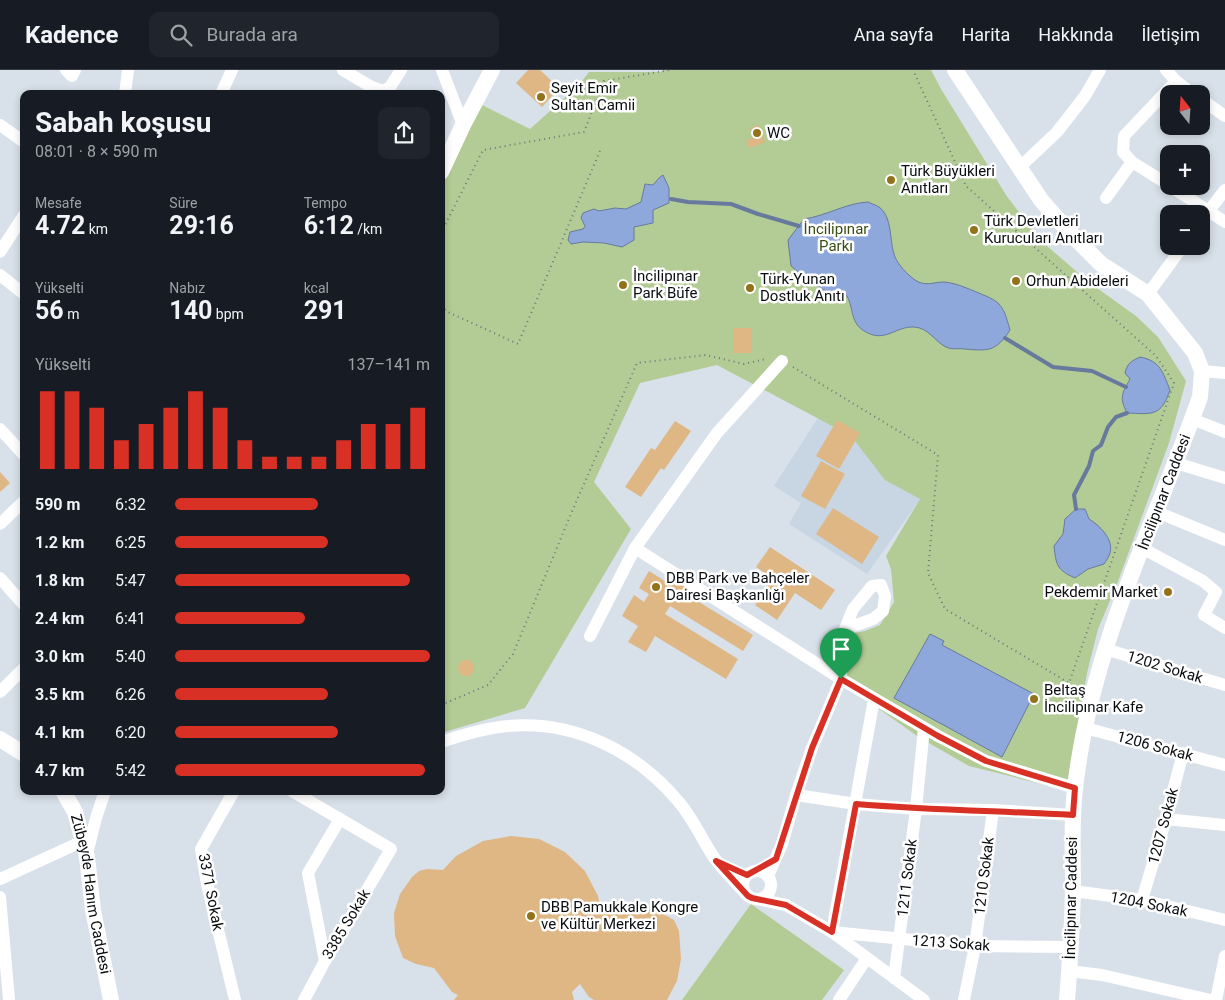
<!DOCTYPE html>
<html lang="tr">
<head>
<meta charset="utf-8">
<style>
	:root { --surface:#171b24; --page:#20242c; --text:#f1f3f6; --muted:#9ea1a6; --line:#363941; --accent:#d93025 }
	body { margin:0; font-family:Roboto,sans-serif; background:var(--page); color:var(--text); height:100vh; display:flex; flex-direction:column; font-size:19px; white-space:nowrap }
	* { box-sizing:border-box; margin:0 }
	p { font-size:16px; color:var(--muted) }
	.icon { flex:none; width:28px; height:28px; fill:none; stroke:currentColor; stroke-width:2; stroke-linecap:round; stroke-linejoin:round }
	.map { position:relative; flex:1; overflow:hidden }
	.sheet { position:absolute; left:20px; top:20px; width:425px; height:705px; display:flex; flex-direction:column; background:var(--surface); border-radius:10px; box-shadow:0 2px 8px #0003 }
	.sheet>* { flex:none }
	.needle { width:32px; rotate:343deg }
	.tools { position:absolute; left:1160px; top:15px; display:grid; gap:10px }
	.tools a { display:grid; place-items:center; width:50px; height:50px; border-radius:10px; background:var(--surface); box-shadow:0 2px 8px #0003; font-size:25px }
	.pin { position:absolute; display:grid; place-items:center; width:42px; height:42px; color:#fff; margin:-51px -21px; border-radius:50% 50% 50% 0; rotate:-45deg; box-shadow:0 0 5px #0007 }
	.pin .icon { rotate:45deg }
	.round { display:grid; place-items:center; flex:none; width:52px; height:52px; border-radius:10px; background:var(--page) }
	.overview { display:flex; align-items:center; justify-content:space-between; height:85px; padding:0 15px }
	h1 { font-size:28px; font-weight:700; line-height:38px }
	.figures { display:grid; grid-template-columns:repeat(3,1fr); gap:8px; height:85px; padding:5px 15px }
	.figures div { display:grid; align-content:center }
	.figures b { font-size:25px; font-weight:700 }
	.figures small { font-size:14px; font-weight:400 }
	.figures p { font-size:14px }
	.chart { height:140px; padding:10px 15px }
	.chart p { display:flex; justify-content:space-between }
	.chart svg { width:100%; height:90px; margin-top:5px; stroke:var(--accent); stroke-width:6 }
	ul { padding:0 15px; list-style:none; font-size:16px }
	li { display:grid; grid-template-columns:80px 60px 1fr; align-items:center; height:38px }
	li i { height:12px; border-radius:6px; background:var(--accent) }
	header { display:flex; align-items:center; gap:30px; box-sizing:border-box; height:70px; padding:0 25px; background:var(--surface); border-bottom:1px solid var(--line) }
	header strong { font-size:24px }
	nav { display:flex; gap:28px; margin-inline-start:auto; font-size:18px }
	.search { width:350px; height:45px; background:var(--page); display:flex; align-items:center; gap:12px; box-sizing:border-box; padding:0 18px; border-radius:10px; color:var(--muted); font-size:19px }
	.map>svg:first-child { display:block }
	.built { fill:#c8d5e3 }
	.green { fill:#b3cb94 }
	.water { fill:#8fa8db; stroke:#677a9e }
	.lines { fill:none; stroke-linecap:round; stroke-linejoin:round }
	.stream { stroke:#677a9e; stroke-width:4 }
	.building { fill:#deb785 }
	.path { stroke:#71777c; stroke-width:2; stroke-dasharray:1 4; stroke-linecap:butt }
	.minor { stroke:#fff; stroke-width:12 }
	.major { stroke:#fff; stroke-width:16 }
	.route-casing { stroke:#fff; stroke-width:10 }
	.route { stroke:#d93025; stroke-width:6 }
	.poi-dot { fill:#93731a; stroke:#fff; stroke-width:2 }
	.labels { text-anchor:middle; stroke-width:5; stroke-linejoin:round; paint-order:stroke }
	.poi-label { font-size:15px; fill:#0a0d0f; stroke:#fff; text-anchor:start }
	.park-label { font-size:15px; fill:#384e12; stroke:#fff }
	.street-label { font-size:15px; fill:#0a0d0f; stroke:#fff }
</style>
</head>
<body>
<header>
<strong>Kadence</strong>
<div class="search"><svg class="icon" aria-label="search" viewBox="0 0 24 24"><circle cx="10" cy="10" r="6"/><path d="M15 15l6 6"/></svg>Burada ara</div>
<nav><a>Ana sayfa</a><a>Harita</a><a>Hakkında</a><a>İletişim</a></nav>
</header>
<div class="map">
<svg width="1225" height="930" viewBox="0 0 1225 930">
	<rect width="100%" height="100%" fill="#d8e0e9"/>
	<!-- built -->
	<path class="built" d="M818 348 851 366 885 409 920 429 867 504 789 454 801 433 774 416Z"/>
	<!-- green -->
	<g class="green">
		<path d="M665 0H931L941 19 1006 125 1040 170 1090 213 1136 246 1158 267 1186 311 1169 373 1117 514 1098 559 1087 603 1066 720 969 696 920 668 834 607 850 564 865 561 880 555 894 532 891 499 886 486 920 429 885 410 851 366 717 295 640 313 594 412 631 459 525 638 441 663V109L482 35 530 59 579 15 589 2H660Z"/>
		<path d="M751 834 844 900 822 930H682Z"/>
	</g>
	<!-- water -->
	<g class="water">
		<path d="M663 105 669 118V133L653 140V153L634 157V170L622 177 604 173 583 172 571 174 568 170 570 162 583 159 585 156 581 148 583 143 594 139 599 141 615 138 626 139 641 132 645 114 653 115 659 108Z"/>
		<path d="M868 132C872 134 876 135 879 137 893 147 889 172 895 187 899 196 907 204 915 210 925 217 934 212 944 212 955 213 964 217 974 221 1000 232 1002 231 1010 260 996 282 988 281 965 279 958 278 952 280 946 277 934 271 929 258 914 257 896 256 885 273 866 262 850 254 854 239 847 226 841 223 837 224 832 223 817 219 803 206 791 196L788 170 804 149C826 146 846 133 868 132Z"/>
		<path d="M1140 287C1161 291 1163 303 1170 320 1161 347 1152 344 1127 343 1119 327 1122 324 1130 309L1125 303C1127 294 1131 291 1140 287Z"/>
		<path d="M1076 439H1085L1089 449C1099 455 1114 469 1110 483 1109 487 1106 491 1104 494L1088 499 1075 508C1057 500 1056 495 1054 476L1063 464 1065 449Z"/>
		<path d="M930 564 944 571 942 575 1034 624 1002 687 894 628Z"/>
	</g>
	<g class="lines">
		<!-- stream -->
		<g class="stream">
			<path d="M671 129 688 132 731 134 758 144 799 156"/>
			<path d="M1005 268 1053 297 1092 301 1126 317"/>
			<path d="M1076 439 1074 425 1089 396 1093 381 1101 375 1108 357 1116 347 1127 343"/>
		</g>
	</g>
	<!-- building -->
	<g class="building">
		<path d="M528 0H540L559 18 542 37 516 13Z"/>
		<path d="M759 55 765 72 749 78 746 70 753 68 750 58Z"/>
		<rect x="733" y="258" width="18" height="25"/>
		<path d="M837 350 860 363 839 399 816 386Z"/>
		<path d="M675 351 691 361 664 400 661 398 641 427 625 417 651 378 655 380Z"/>
		<path d="M821 391 845 404 825 439 801 426Z"/>
		<path d="M0 402 10 413 0 422Z"/>
		<path d="M833 438 879 467 862 494 816 464Z"/>
		<path d="M770 477 835 520 821 540 795 523 777 550 755 535 773 508 756 497Z"/>
		<path d="M649 501 668 513 672 507 693 520 689 526 753 565 743 581 670 536 665 544 738 589 726 609 655 566 646 582 628 572 638 556 622 546 634 525 644 532 649 524 639 518Z"/>
		<circle cx="466" cy="598" r="8"/>
		<path d="M511 766 539 769 565 782 585 801 598 826 601 841 620 835 640 836 652 838 674 850 679 861 681 889 677 911 667 930H594L589 927 580 914 572 922 574 930H454L458 925 452 922 434 898 416 894 403 888 395 866 394 843 400 824 412 807 419 801 427 799 443 800 456 786 483 771Z"/>
	</g>
	<g class="lines">
		<!-- path -->
		<g class="path">
			<path d="M441 163 483 80 584 62 604 11 670 0"/>
			<path d="M441 236 448 242 518 274 600 81"/>
			<path d="M793 297 938 385 928 503 945 539 1069 613 1174 313 1156 286 966 116 913 0"/>
			<path d="M441 635 488 615 513 584 573 439 637 293 706 285 744 294 766 289"/>
		</g>
		<!-- minor -->
		<g class="minor">
			<path d="M66 0 72 6 75 0"/>
			<path d="M343 0 370 16 383 21 390 17 401 0"/>
			<path d="M442 0 463 55"/>
			<path d="M1166 0 1176 11 1193 24"/>
			<path d="M125 24 128 0"/>
			<path d="M221 24 232 0"/>
			<path d="M1201 29 1225 46"/>
			<path d="M0 55 24 72"/>
			<path d="M1019 98 1057 62 1085 26 1100 0"/>
			<path d="M1169 115 1132 92 1123 82 1124 66 1176 11"/>
			<path d="M1170 116 1225 152"/>
			<path d="M1106 128 1132 92"/>
			<path d="M1201 151 1225 120"/>
			<path d="M0 182 24 145"/>
			<path d="M0 205 24 224"/>
			<path d="M1148 224 1183 176"/>
			<path d="M1202 301 1225 303"/>
			<path d="M1192 349 1225 362"/>
			<path d="M0 359 24 385"/>
			<path d="M1176 393 1225 408"/>
			<path d="M1157 442 1225 470"/>
			<path d="M0 454 24 431"/>
			<path d="M635 478 717 363 782 291"/>
			<path d="M1142 478 1203 511 1216 522 1204 545 1225 558"/>
			<path d="M0 508 24 535"/>
			<path d="M590 566 635 478 841 609 938 666 986 691 1075 718"/>
			<path d="M1105 579 1225 615"/>
			<path d="M0 622 24 598"/>
			<path d="M874 629 832 862 975 876 1070 877"/>
			<path d="M1085 658 1225 695"/>
			<path d="M441 672C462 665 485 658 508 656 574 650 636 681 678 731 693 748 702 770 715 789 725 802 737 814 748 826"/>
			<path d="M234 721 201 779 207 814 235 930"/>
			<path d="M292 721 391 779 325 891 304 930"/>
			<path d="M796 725 856 734 916 739 993 740 1073 745"/>
			<path d="M1166 749 1225 755"/>
			<path d="M87 784 96 748 105 721"/>
			<circle cx="757" cy="815" r="14"/>
			<path d="M768 806 782 774 796 725 812 678 841 609 842 575 845 559 853 539 872 516 881 515 885 526 883 541 873 549 845 559"/>
			<path d="M0 809 83 771"/>
			<path d="M1073 821 1142 830 1225 850"/>
			<path d="M0 827 9 930"/>
			<path d="M757 829 786 835 832 862 924 930"/>
			<path d="M1142 830 1163 759 1183 683"/>
			<path d="M325 891 308 803 340 749"/>
			<path d="M1069 901 1102 905 1211 930"/>
			<path d="M894 908 916 739 924 658"/>
			<path d="M839 930 867 888"/>
			<path d="M964 930 975 876 993 740"/>
			<path d="M1216 930 1225 886"/>
		</g>
		<!-- major -->
		<g class="major">
			<path d="M955 0 1041 130 1071 164 1101 194 1148 224 1195 283 1202 301 1200 327 1192 349C1147 469 1089 589 1075 719 1071 752 1073 787 1073 821 1072 857 1070 894 1067 930"/>
			<path d="M441 102 463 55 492 0"/>
			<path d="M0 669 24 684"/>
			<path id="s1" d="M63 721 75 742 87 787 93 840 111 930"/>
		</g>
	</g>
	<g class="lines">
		<defs>
			<path id="route" d="M841 609 938 666 986 691 1075 718 1073 745C1000 741 928 740 856 734L832 862 786 835 752 828 748 826 716 791 747 805 776 789 812 678Z"/>
		</defs>
		<!-- route casing -->
		<use href="#route" class="route-casing"/>
		<!-- route -->
		<use href="#route" class="route"/>
	</g>
	<!-- markers -->
	<g class="poi-dot">
		<circle cx="541" cy="27" r="5"/>
		<circle cx="757" cy="63" r="5"/>
		<circle cx="891" cy="110" r="5"/>
		<circle cx="974" cy="160" r="5"/>
		<circle cx="1016" cy="211" r="5"/>
		<circle cx="623" cy="215" r="5"/>
		<circle cx="750" cy="218" r="5"/>
		<circle cx="656" cy="517" r="5"/>
		<circle cx="1168" cy="522" r="5"/>
		<circle cx="1034" cy="629" r="5"/>
		<circle cx="531" cy="846" r="5"/>
	</g>
	<g class="labels">
		<!-- poi labels -->
		<g class="poi-label">
			<text x="551" y="23">Seyit Emir<tspan x="551" dy="17">Sultan Camii</tspan></text>
			<text x="767" y="68">WC</text>
			<text x="901" y="106">Türk Büyükleri<tspan x="901" dy="17">Anıtları</tspan></text>
			<text x="984" y="156">Türk Devletleri<tspan x="984" dy="17">Kurucuları Anıtları</tspan></text>
			<text x="633" y="211">İncilipınar<tspan x="633" dy="17">Park Büfe</tspan></text>
			<text x="760" y="214">Türk-Yunan<tspan x="760" dy="17">Dostluk Anıtı</tspan></text>
			<text x="1026" y="216">Orhun Abideleri</text>
			<text x="666" y="513">DBB Park ve Bahçeler<tspan x="666" dy="17">Dairesi Başkanlığı</tspan></text>
			<text x="1158" y="527" text-anchor="end">Pekdemir Market</text>
			<text x="1044" y="625">Beltaş<tspan x="1044" dy="17">İncilipınar Kafe</tspan></text>
			<text x="541" y="842">DBB Pamukkale Kongre<tspan x="541" dy="17">ve Kültür Merkezi</tspan></text>
		</g>
		<!-- park labels -->
		<g class="park-label">
			<text x="836" y="164">İncilipınar<tspan x="836" dy="17">Parkı</tspan></text>
		</g>
		<!-- street labels -->
		<g class="street-label">
			<text transform="translate(1164 422) rotate(-69)" y="5">İncilipınar Caddesi</text>
			<text transform="translate(1165 597) rotate(17)" y="5">1202 Sokak</text>
			<text transform="translate(1155 676) rotate(15)" y="5">1206 Sokak</text>
			<text transform="translate(1163 756) rotate(-75)" y="5">1207 Sokak</text>
			<text transform="translate(984 806) rotate(-83)" y="5">1210 Sokak</text>
			<text transform="translate(907 808) rotate(-83)" y="5">1211 Sokak</text>
			<text transform="translate(211 822) rotate(79)" y="5">3371 Sokak</text>
			<text dy="5" stroke="none"><textPath href="#s1" startOffset="108">Zübeyde Hanım Caddesi</textPath></text>
			<text transform="translate(1071 828) rotate(-89)" y="5">İncilipınar Caddesi</text>
			<text transform="translate(1149 834) rotate(11)" y="5">1204 Sokak</text>
			<text transform="translate(346 854) rotate(-59)" y="5">3385 Sokak</text>
			<text transform="translate(951 873) rotate(4)" y="5">1213 Sokak</text>
		</g>
	</g>
</svg>
<div class="tools">
<a><svg class="needle" viewBox="-14 -14 28 28"><path d="M0-13l5 13h-10z" fill="#e53935"/><path d="M0 13l5-13h-10z" fill="#9ea1a6"/></svg></a>
<a>+</a>
<a>−</a>
</div>
<div class="pin" style="left:841px;top:609px;background:#1e9e55"><svg class="icon" aria-label="arrive" viewBox="0 0 24 24"><path d="M6 21V4h12l-3 4 3 4H6"/></svg></div>
<section class="sheet">
<div class="overview"><div><h1>Sabah koşusu</h1><p>08:01 · 8 × 590 m</p></div><a class="round"><svg class="icon" aria-label="share" viewBox="0 0 24 24"><path d="M12 15V3M7 8l5-5 5 5M5 13v7h14v-7"/></svg></a></div>
<div class="figures">
<div><p>Mesafe</p><b>4.72<small> km</small></b></div>
<div><p>Süre</p><b>29:16</b></div>
<div><p>Tempo</p><b>6:12<small> /km</small></b></div>
</div>
<div class="figures">
<div><p>Yükselti</p><b>56<small> m</small></b></div>
<div><p>Nabız</p><b>140<small> bpm</small></b></div>
<div><p>kcal</p><b>291</b></div>
</div>
<div class="chart"><p><span>Yükselti</span>137–141 m</p>
<svg viewBox="0 0 160 44" preserveAspectRatio="none"><path d="M5 44V6M15 44V6M25 44V14M35 44V30M45 44V22M55 44V14M65 44V6M75 44V14M85 44V30M95 44V38M105 44V38M115 44V38M125 44V30M135 44V22M145 44V22M155 44V14"/></svg>
</div>
<ul>
<li><b>590 m</b>6:32<i style="width:56%"></i></li>
<li><b>1.2 km</b>6:25<i style="width:60%"></i></li>
<li><b>1.8 km</b>5:47<i style="width:92%"></i></li>
<li><b>2.4 km</b>6:41<i style="width:51%"></i></li>
<li><b>3.0 km</b>5:40<i style="width:100%"></i></li>
<li><b>3.5 km</b>6:26<i style="width:60%"></i></li>
<li><b>4.1 km</b>6:20<i style="width:64%"></i></li>
<li><b>4.7 km</b>5:42<i style="width:98%"></i></li>
</ul>
</section>
</div>
</body>
</html>
